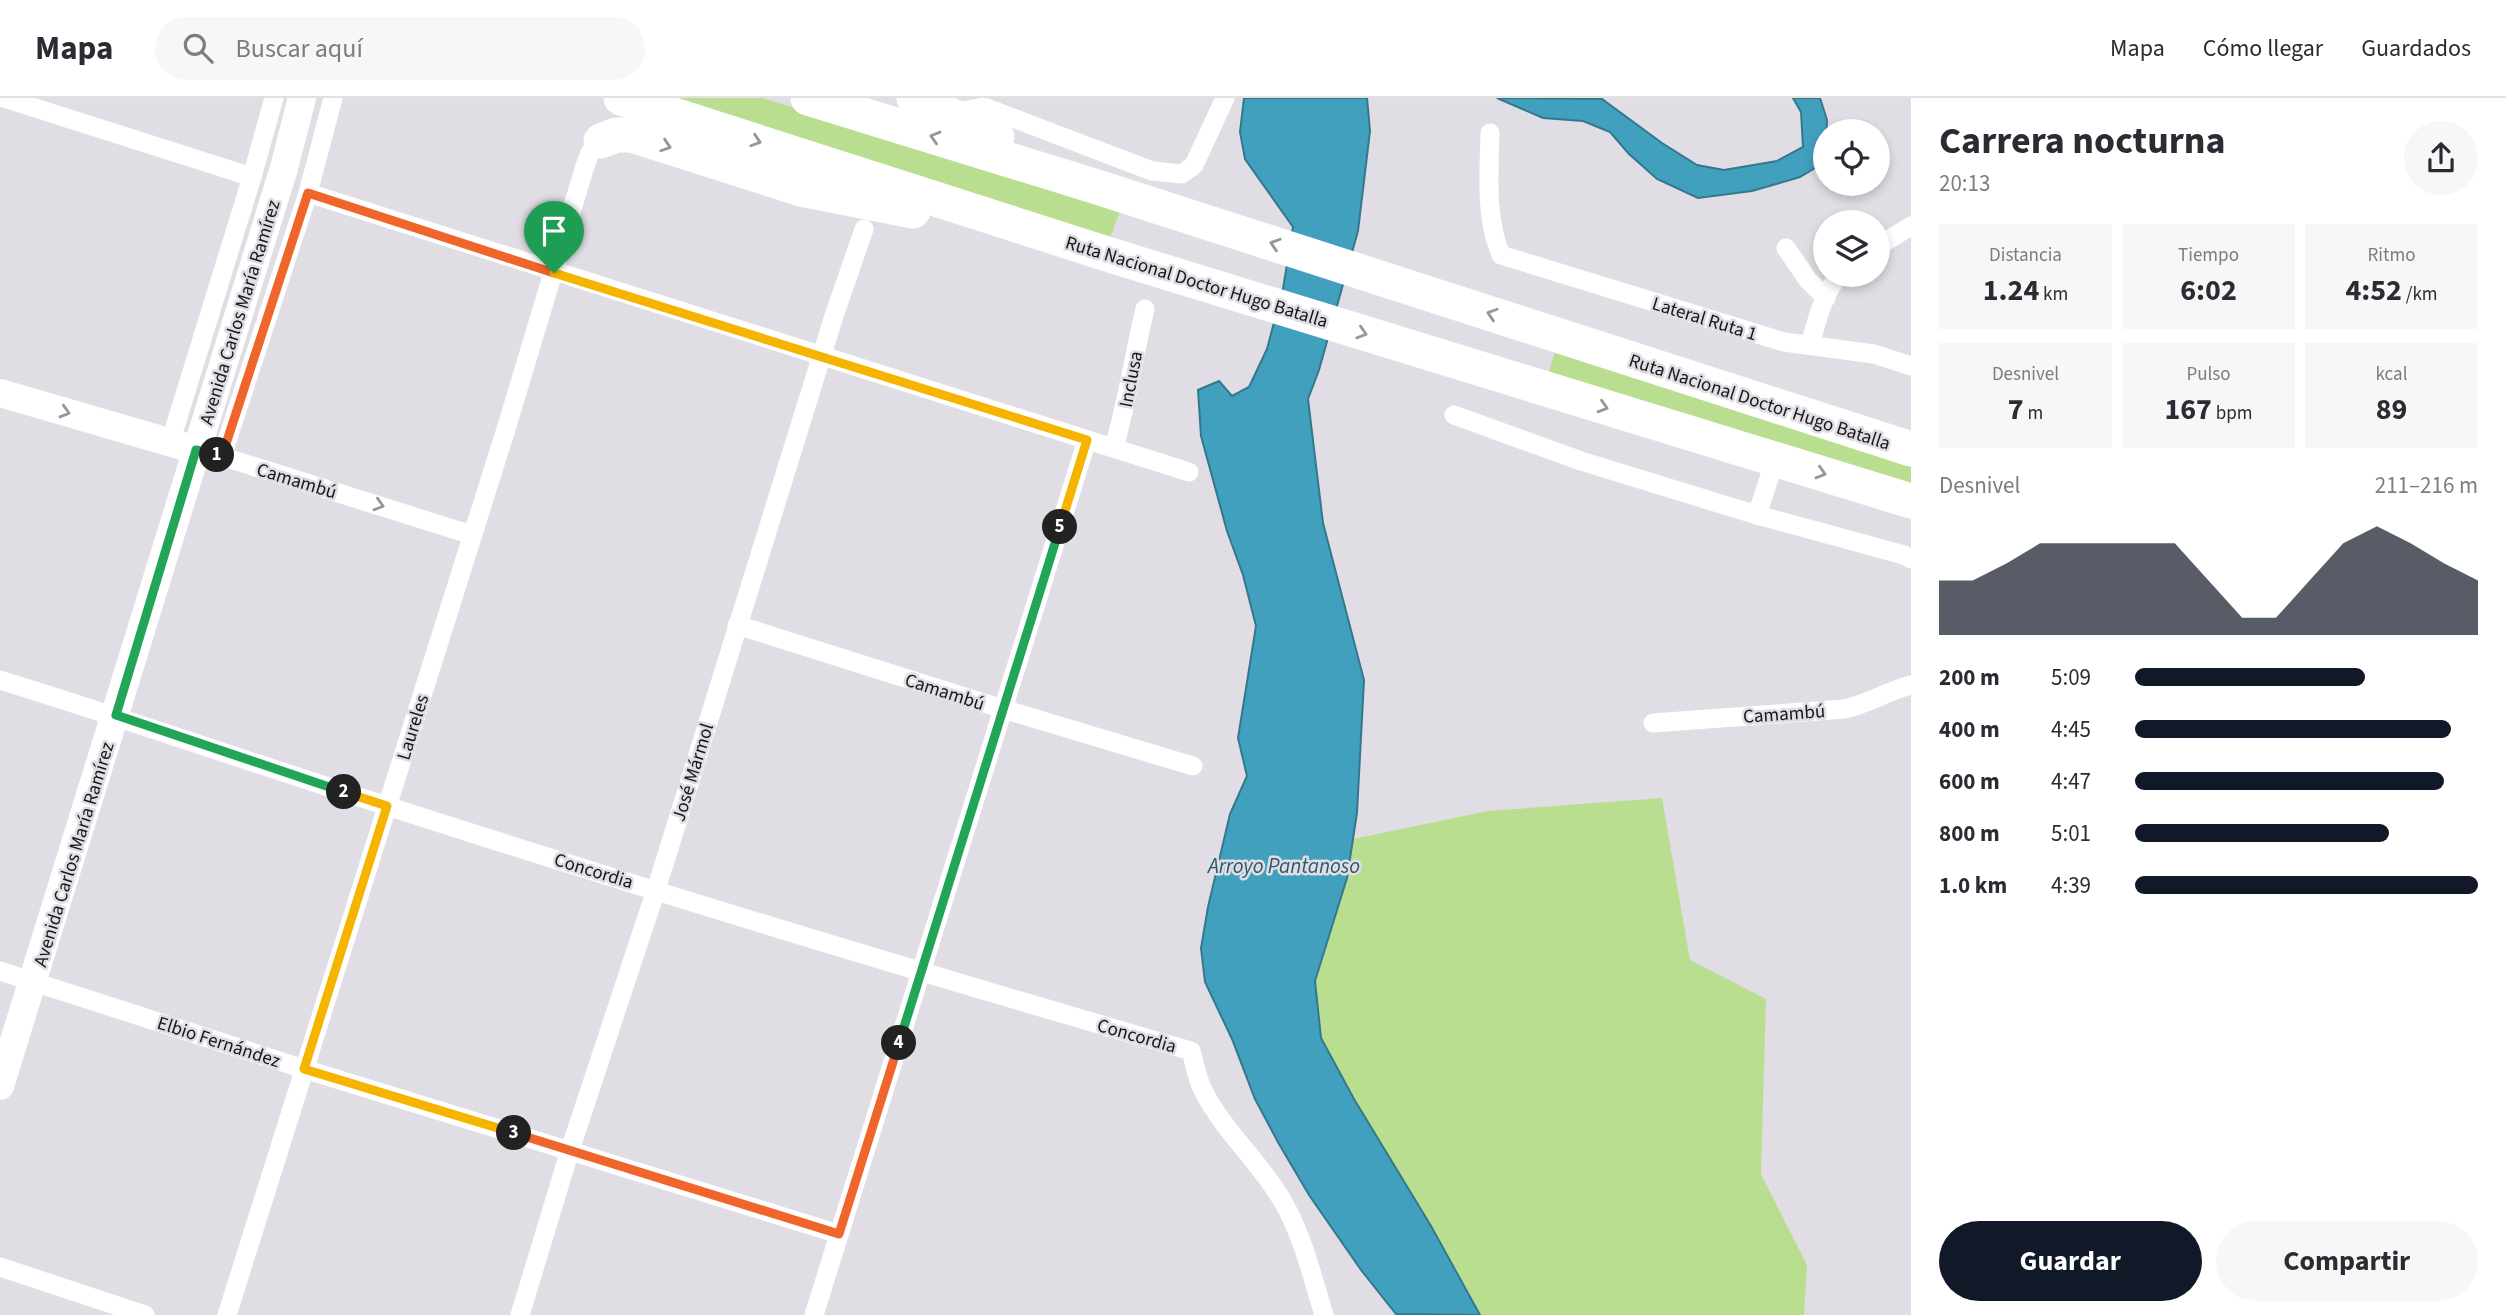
<!DOCTYPE html>
<html lang="es">
<head>
<meta charset="utf-8">
<style>
	:root { --surface:#fff; --page:#f7f7f7; --text:#2b2b33; --muted:#7c7c81; --line:#e1e1e2; --accent:#111827 }
	body { margin:0; font-family:"Source Sans 3",sans-serif; background:var(--page); color:var(--text); height:100vh; display:flex; flex-direction:column; font-size:26px; white-space:nowrap }
	* { box-sizing:border-box; margin:0 }
	p { font-size:23px; color:var(--muted) }
	.icon { flex:none; width:38px; height:38px; fill:none; stroke:currentColor; stroke-width:2; stroke-linecap:round; stroke-linejoin:round }
	.map { position:relative; flex:1; overflow:hidden }
	.details { display:flex; flex-direction:column; background:var(--surface); width:595px }
	.details>* { flex:none }
	.tools { position:absolute; left:1813px; top:21px; display:grid; gap:14px }
	.tools a { display:grid; place-items:center; width:77px; height:77px; border-radius:50%; background:var(--surface); box-shadow:0 4px 10px #0003; font-size:35px }
	.pin { position:absolute; display:grid; place-items:center; width:60px; height:60px; color:#fff; margin:-72px -30px; border-radius:50% 50% 50% 0; rotate:-45deg; box-shadow:0 0 7px #0007 }
	.pin .icon { rotate:45deg }
	.km { position:absolute; width:35px; height:35px; margin:-18px; border-radius:50%; background:#222; color:#fff; font-size:19px; line-height:35px; text-align:center }
	.round { display:grid; place-items:center; flex:none; width:74px; height:74px; border-radius:37px; background:var(--page) }
	.summary { display:flex; align-items:center; justify-content:space-between; height:119px; padding:0 28px }
	h1 { font-size:38px; font-weight:700; line-height:52px }
	.metrics { display:grid; grid-template-columns:repeat(3,1fr); gap:10px; height:119px; padding:7px 28px }
	.metrics div { display:grid; align-content:center; border-radius:0px; background:var(--page); text-align:center }
	.metrics b { font-size:30px; font-weight:700 }
	.metrics small { font-size:19px; font-weight:400 }
	.metrics p { font-size:19px }
	.chart { height:196px; padding:14px 28px }
	.chart p { display:flex; justify-content:space-between }
	.chart svg { width:100%; height:126px; margin-top:7px; fill:var(--accent); opacity:.7 }
	.button { display:flex; gap:14px; margin-top:auto; padding:14px 28px }
	.button a { flex:1; height:80px; border-radius:42px; background:var(--accent); color:#fff; font-size:28px; font-weight:700; line-height:80px; text-align:center }
	.button a+a { background:var(--page); color:var(--text) }
	ul { padding:0 28px; list-style:none; font-size:23px }
	li { display:grid; grid-template-columns:112px 84px 1fr; align-items:center; height:52px }
	li i { height:18px; border-radius:9px; background:var(--accent) }
	header { display:flex; align-items:center; gap:42px; box-sizing:border-box; height:98px; padding:0 35px; background:var(--surface); border-bottom:2px solid var(--line) }
	header strong { font-size:33px }
	nav { display:flex; gap:38px; margin-inline-start:auto; font-size:24px }
	.search { width:490px; height:63px; background:var(--page); display:flex; align-items:center; gap:18px; box-sizing:border-box; padding:0 24px; border-radius:38px; color:var(--muted); font-size:26px }
	main { display:flex; flex:1; min-height:0 }
	.map>svg:first-child { display:block }
	.green { fill:#bade8f }
	.water { fill:#41a0be; stroke:#35778c; stroke-width:2 }
	.lines { fill:none; stroke-linecap:round; stroke-linejoin:round }
	.street { stroke:#fff; stroke-width:19 }
	.secondary { stroke:#fff; stroke-width:28 }
	.highway { stroke:#fff; stroke-width:35 }
	.oneway { stroke:#979698 }
	.split-1-casing { stroke:#fff; stroke-width:14 }
	.split-2-casing { stroke:#fff; stroke-width:14 }
	.split-3-casing { stroke:#fff; stroke-width:14 }
	.split-4-casing { stroke:#fff; stroke-width:14 }
	.split-5-casing { stroke:#fff; stroke-width:14 }
	.split-6-casing { stroke:#fff; stroke-width:14 }
	.split-1 { stroke:#f0652b; stroke-width:9 }
	.split-2 { stroke:#22a559; stroke-width:9 }
	.split-3 { stroke:#f5b400; stroke-width:9 }
	.split-4 { stroke:#f0652b; stroke-width:9 }
	.split-5 { stroke:#22a559; stroke-width:9 }
	.split-6 { stroke:#f5b400; stroke-width:9 }
	.labels { text-anchor:middle; stroke-width:5; stroke-linejoin:round; paint-order:stroke }
	.street-label { font-size:19px; fill:#181619; stroke:#e1dde4 }
	.water-label { font-size:21px; font-style:italic; fill:#285c6d; stroke:#e1dde4 }
</style>
</head>
<body>
<header>
<strong>Mapa</strong>
<div class="search"><svg class="icon" aria-label="search" viewBox="0 0 24 24"><circle cx="10" cy="10" r="6"/><path d="M15 15l6 6"/></svg>Buscar aquí</div>
<nav><a>Mapa</a><a>Cómo llegar</a><a>Guardados</a></nav>
</header>
<main>
<div class="map">
<svg width="1911" height="1217" viewBox="0 0 1911 1217">
	<rect width="100%" height="100%" fill="#e1dde4"/>
	<!-- green -->
	<g class="green">
		<path d="M669 0H763L1120 113 1110 140Z"/>
		<path d="M1556 250 1911 362V392L1548 277Z"/>
		<path d="M1662 700 1690 862 1766 901 1761 1076 1807 1167 1804 1217H1480L1431 1128 1354 1001 1321 940 1315 883 1347 780 1353 741 1488 713Z"/>
	</g>
	<!-- water -->
	<g class="water">
		<path d="M1244 0H1367L1370 33 1358 133 1319 272 1308 301 1323 425 1364 582 1357 715 1347 780 1315 883 1321 940 1354 1001 1431 1128 1480 1217 1396 1216 1361 1172 1309 1097 1279 1046 1255 1001 1232 941 1205 884 1201 850 1208 809 1230 716 1247 678 1238 640 1256 528 1243 477 1227 433 1201 338 1198 292 1219 283 1232 298 1249 289 1267 251 1283 191 1293 129 1245 61 1240 34Z"/>
		<path d="M1497 0 1602 1 1662 45 1697 67 1724 72 1777 63 1803 49 1801 14 1793 0H1820L1827 22 1825 64 1800 79 1752 93 1698 100 1657 81 1629 56 1610 34 1583 23 1543 20Z"/>
	</g>
	<g class="lines">
		<!-- street -->
		<g class="street">
			<path d="M4 0 252 79"/>
			<path d="M952 15 984 9 1152 73 1182 76 1194 67 1225 0"/>
			<path d="M1490 35C1489 74 1485 120 1501 157L1784 244 1874 256 1911 268"/>
			<path d="M308 95 1189 374"/>
			<path d="M1878 148 1911 128"/>
			<path d="M1786 150 1808 182 1826 200"/>
			<path d="M1810 247C1817 223 1822 196 1840 177"/>
			<path d="M1454 317 1581 363 1757 417 1904 457 1911 461"/>
			<path d="M170 345 252 79 274 0"/>
			<path d="M1114 350C1127 304 1134 257 1145 211"/>
			<path d="M211 355 472 437"/>
			<path d="M222 358 308 95 333 0"/>
			<path d="M1757 417 1775 362"/>
			<path d="M737 527 1003 611 1193 668"/>
			<path d="M0 582C130 622 258 667 387 708 654 794 922 875 1191 953 1195 966 1197 982 1204 994 1224 1033 1259 1063 1282 1102 1303 1138 1312 1178 1324 1217"/>
			<path d="M1653 625 1845 611C1868 606 1888 593 1911 587"/>
			<path d="M0 873 304 971 839 1136"/>
			<path d="M0 1169 145 1217"/>
			<path d="M227 1217 507 328 585 68 590 55 601 43"/>
			<path d="M520 1217 570 1052 656 792 834 218 864 131"/>
			<path d="M814 1217 1087 342"/>
		</g>
		<!-- secondary -->
		<g class="secondary">
			<path d="M0 295 196 352"/>
			<path d="M0 988 284 70 302 0"/>
		</g>
		<!-- highway -->
		<g class="highway">
			<path d="M621 0 1110 157 1911 403"/>
			<path d="M808 0 1094 88 1911 351"/>
			<path d="M914 0 997 39"/>
			<path d="M601 43 616 37H632L801 91 913 113"/>
		</g>
	</g>
	<!-- one-way arrows -->
	<defs><path id="oneway-chevron" d="M-2-3.5L2.5 0L-2 3.5" fill="none" stroke-width="1.6" stroke-linecap="round" stroke-linejoin="round" transform="scale(1.75)"/></defs>
	<g class="oneway">
		<use href="#oneway-chevron" transform="translate(935 39) rotate(-163)"/>
		<use href="#oneway-chevron" transform="translate(756 43) rotate(18)"/>
		<use href="#oneway-chevron" transform="translate(666 48) rotate(18)"/>
		<use href="#oneway-chevron" transform="translate(1275 146) rotate(-162)"/>
		<use href="#oneway-chevron" transform="translate(1492 216) rotate(-162)"/>
		<use href="#oneway-chevron" transform="translate(1362 235) rotate(17)"/>
		<use href="#oneway-chevron" transform="translate(1603 309) rotate(17)"/>
		<use href="#oneway-chevron" transform="translate(65 314) rotate(16)"/>
		<use href="#oneway-chevron" transform="translate(1821 375) rotate(17)"/>
		<use href="#oneway-chevron" transform="translate(379 407) rotate(17)"/>
	</g>
	<g class="lines">
		<defs>
			<path id="split-1" d="M217 357 222 358 308 95 554 175"/>
			<path id="split-2" d="M217 357 196 352 116 617 344 694"/>
			<path id="split-3" d="M344 694 387 708 304 971 514 1035"/>
			<path id="split-4" d="M514 1035 839 1136 899 945"/>
			<path id="split-5" d="M899 945 1060 429"/>
			<path id="split-6" d="M554 175 1087 342 1060 429"/>
		</defs>
		<!-- split-1 casing -->
		<use href="#split-1" class="split-1-casing"/>
		<!-- split-2 casing -->
		<use href="#split-2" class="split-2-casing"/>
		<!-- split-3 casing -->
		<use href="#split-3" class="split-3-casing"/>
		<!-- split-4 casing -->
		<use href="#split-4" class="split-4-casing"/>
		<!-- split-5 casing -->
		<use href="#split-5" class="split-5-casing"/>
		<!-- split-6 casing -->
		<use href="#split-6" class="split-6-casing"/>
		<!-- split-1 -->
		<use href="#split-1" class="split-1"/>
		<!-- split-2 -->
		<use href="#split-2" class="split-2"/>
		<!-- split-3 -->
		<use href="#split-3" class="split-3"/>
		<!-- split-4 -->
		<use href="#split-4" class="split-4"/>
		<!-- split-5 -->
		<use href="#split-5" class="split-5"/>
		<!-- split-6 -->
		<use href="#split-6" class="split-6"/>
	</g>
	<g class="labels">
		<!-- street labels -->
		<g class="street-label">
			<text transform="translate(1197 183) rotate(17)" y="7">Ruta Nacional Doctor Hugo Batalla</text>
			<text transform="translate(239 214) rotate(-73)" y="7">Avenida Carlos María Ramírez</text>
			<text transform="translate(1705 220) rotate(17)" y="7">Lateral Ruta 1</text>
			<text transform="translate(1130 281) rotate(-79)" y="7">Inclusa</text>
			<text transform="translate(1760 303) rotate(18)" y="7">Ruta Nacional Doctor Hugo Batalla</text>
			<text transform="translate(297 382) rotate(17)" y="7">Camambú</text>
			<text transform="translate(945 593) rotate(18)" y="7">Camambú</text>
			<text transform="translate(1784 615) rotate(-4)" y="7">Camambú</text>
			<text transform="translate(412 629) rotate(-73)" y="7">Laureles</text>
			<text transform="translate(692 674) rotate(-73)" y="7">José Mármol</text>
			<text transform="translate(73 756) rotate(-73)" y="7">Avenida Carlos María Ramírez</text>
			<text transform="translate(594 772) rotate(17)" y="7">Concordia</text>
			<text transform="translate(1137 937) rotate(16)" y="7">Concordia</text>
			<text transform="translate(219 943) rotate(18)" y="7">Elbio Fernández</text>
		</g>
		<!-- water labels -->
		<g class="water-label">
			<text x="1284" y="775">Arroyo Pantanoso</text>
		</g>
	</g>
</svg>
<div class="tools">
<a><svg class="icon" aria-label="locate" viewBox="0 0 24 24"><circle cx="12" cy="12" r="6"/><path d="M12 2v4M12 18v4M2 12h4M18 12h4"/></svg></a>
<a><svg class="icon" aria-label="layers" viewBox="0 0 24 24"><path d="M12 4l9 5-9 5-9-5zM3 14l9 5 9-5"/></svg></a>
</div>
<div class="pin" style="left:554px;top:175px;background:#1e9e55"><svg class="icon" aria-label="arrive" viewBox="0 0 24 24"><path d="M6 21V4h12l-3 4 3 4H6"/></svg></div>
<b class="km" style="left:217px;top:357px">1</b>
<b class="km" style="left:344px;top:694px">2</b>
<b class="km" style="left:514px;top:1035px">3</b>
<b class="km" style="left:899px;top:945px">4</b>
<b class="km" style="left:1060px;top:429px">5</b>
</div>
<section class="details">
<div class="summary"><div><h1>Carrera nocturna</h1><p>20:13</p></div><a class="round"><svg class="icon" aria-label="share" viewBox="0 0 24 24"><path d="M12 15V3M7 8l5-5 5 5M5 13v7h14v-7"/></svg></a></div>
<div class="metrics">
<div><p>Distancia</p><b>1.24<small> km</small></b></div>
<div><p>Tiempo</p><b>6:02</b></div>
<div><p>Ritmo</p><b>4:52<small> /km</small></b></div>
</div>
<div class="metrics">
<div><p>Desnivel</p><b>7<small> m</small></b></div>
<div><p>Pulso</p><b>167<small> bpm</small></b></div>
<div><p>kcal</p><b>89</b></div>
</div>
<div class="chart"><p><span>Desnivel</span>211–216 m</p>
<svg viewBox="0 0 160 44" preserveAspectRatio="none"><path d="M0 44V25L10 25L20 19L30 12L40 12L50 12L60 12L70 12L80 25L90 38L100 38L110 25L120 12L130 6L140 12L150 19L160 25V44z"/></svg>
</div>
<ul>
<li><b>200 m</b>5:09<i style="width:67%"></i></li>
<li><b>400 m</b>4:45<i style="width:92%"></i></li>
<li><b>600 m</b>4:47<i style="width:90%"></i></li>
<li><b>800 m</b>5:01<i style="width:74%"></i></li>
<li><b>1.0 km</b>4:39<i style="width:100%"></i></li>
</ul>
<div class="button"><a>Guardar</a><a>Compartir</a></div>
</section>
</main>
</body>
</html>
